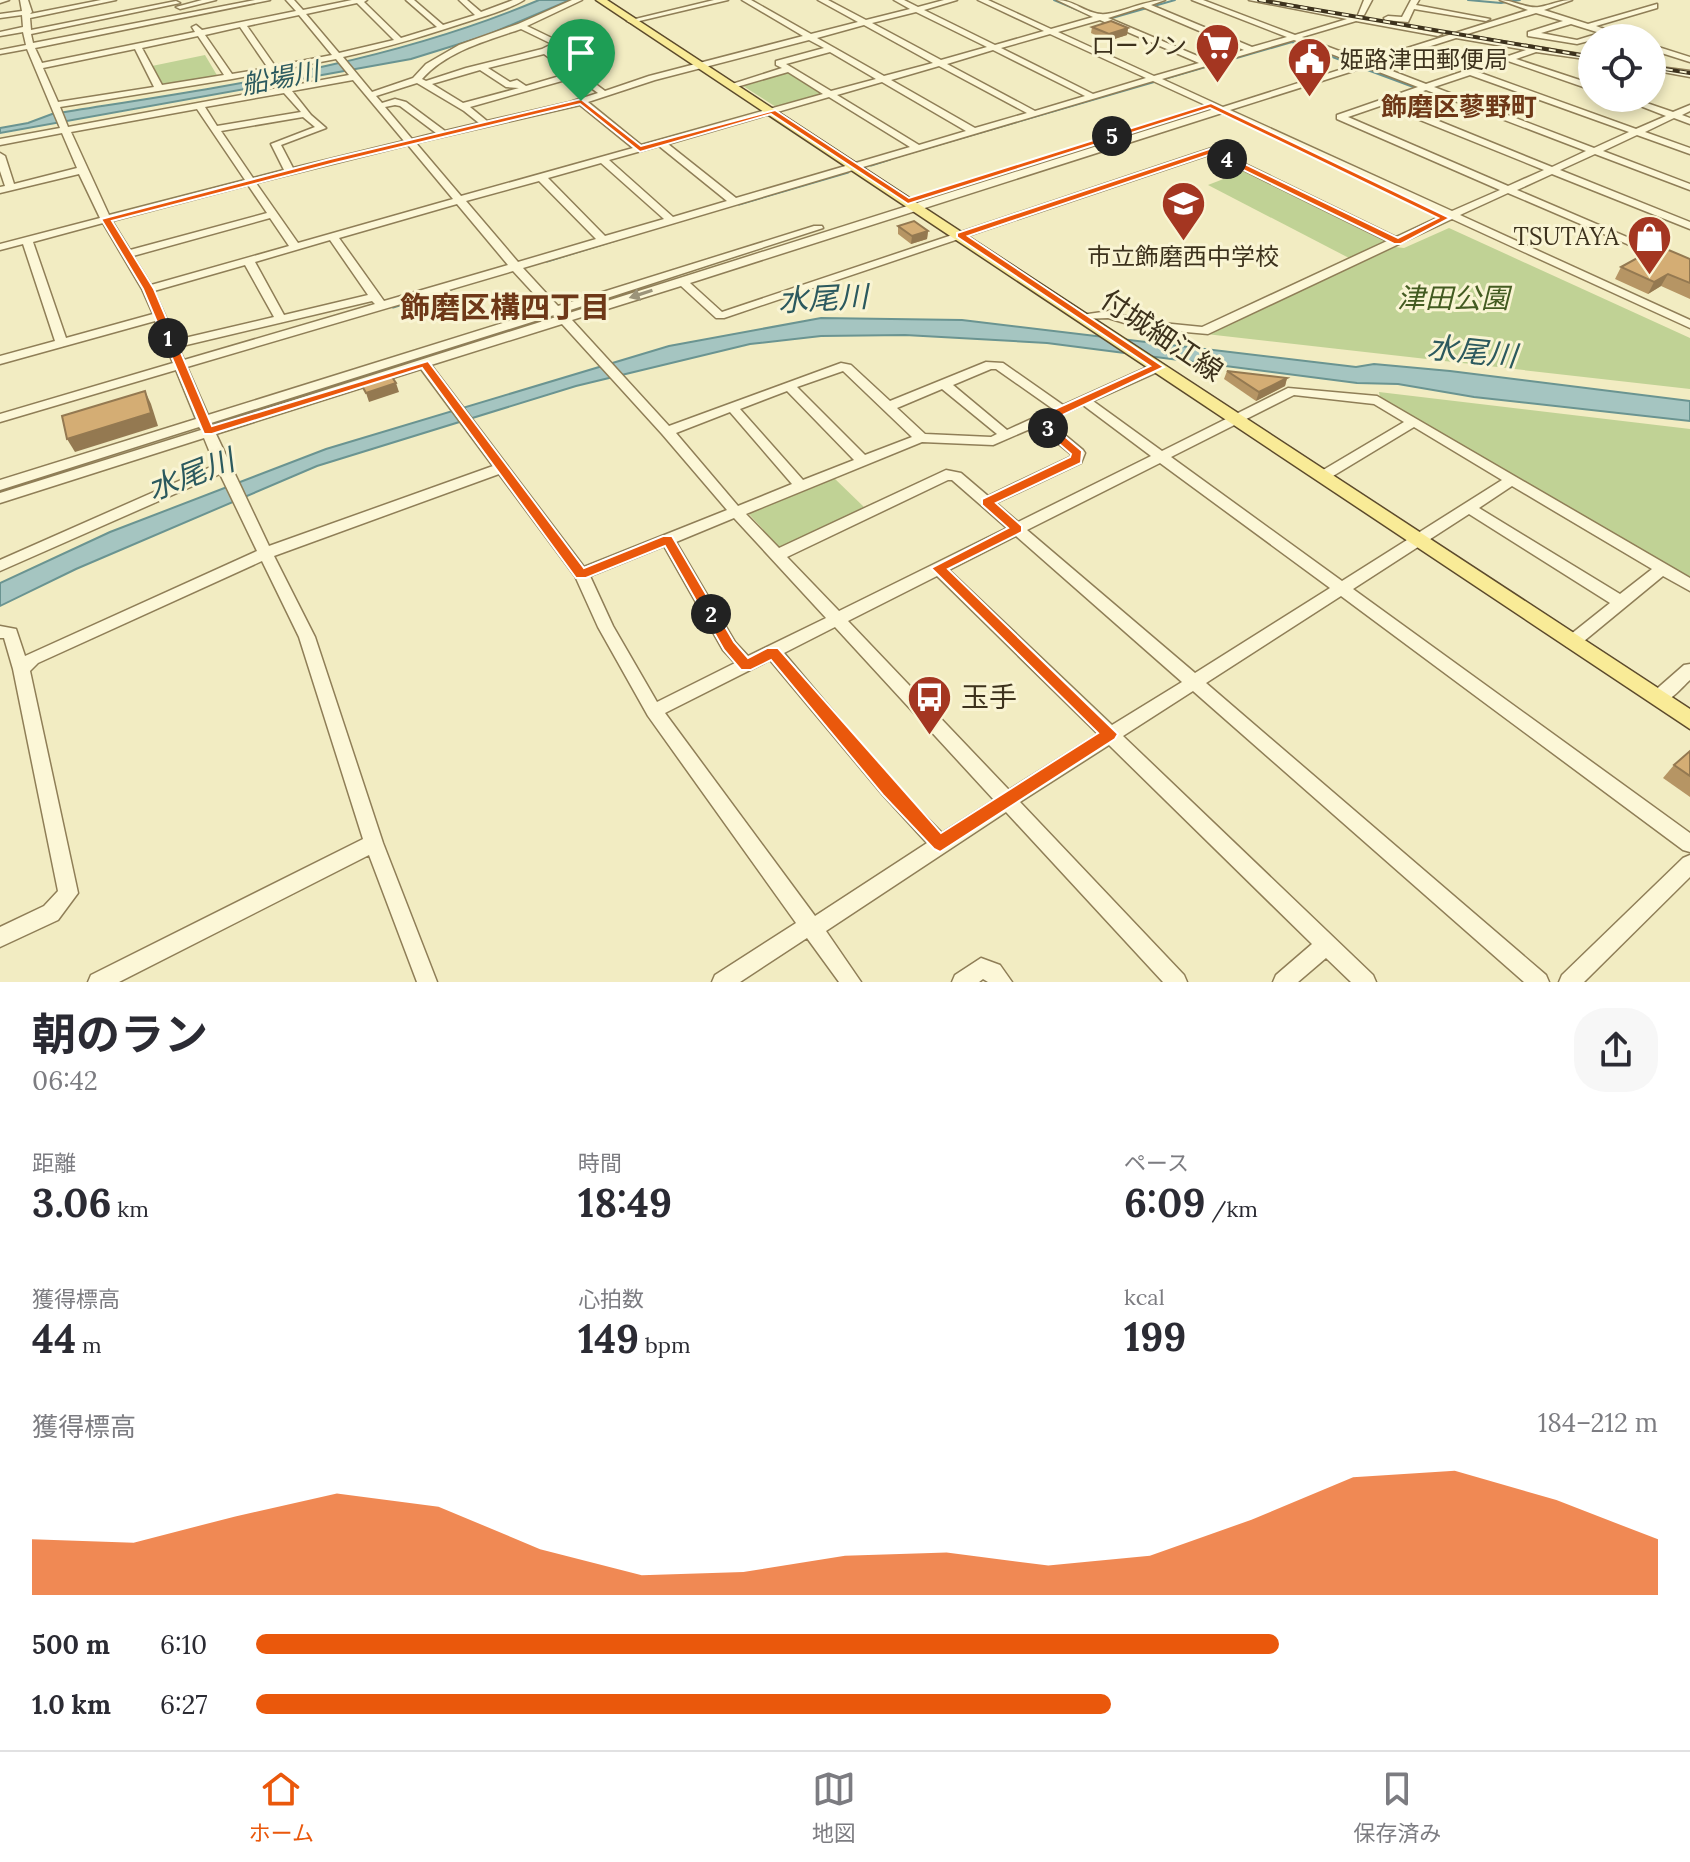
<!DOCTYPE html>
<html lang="ja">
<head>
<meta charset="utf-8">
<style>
	:root { --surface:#fff; --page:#f7f7f7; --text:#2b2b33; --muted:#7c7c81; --line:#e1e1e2; --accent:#ea580c }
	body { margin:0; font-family:Lora,"Noto Sans JP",serif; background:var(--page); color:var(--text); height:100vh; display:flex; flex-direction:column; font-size:30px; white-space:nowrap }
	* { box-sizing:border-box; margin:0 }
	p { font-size:26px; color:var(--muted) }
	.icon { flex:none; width:44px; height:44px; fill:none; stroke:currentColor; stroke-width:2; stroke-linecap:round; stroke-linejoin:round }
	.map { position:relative; height:982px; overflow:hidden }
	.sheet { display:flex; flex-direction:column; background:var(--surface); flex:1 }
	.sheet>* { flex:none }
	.fabs { position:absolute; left:1578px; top:24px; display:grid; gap:16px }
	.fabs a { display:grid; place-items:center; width:88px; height:88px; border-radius:50%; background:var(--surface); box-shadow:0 4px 12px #0003; font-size:40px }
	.pin { position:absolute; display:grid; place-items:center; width:68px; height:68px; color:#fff; margin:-82px -34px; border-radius:50% 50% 50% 0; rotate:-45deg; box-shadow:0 0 8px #0007 }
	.pin .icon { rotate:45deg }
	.km { position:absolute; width:40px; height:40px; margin:-20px; border-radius:50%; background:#222; color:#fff; font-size:22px; line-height:40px; text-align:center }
	.round { display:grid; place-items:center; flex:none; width:84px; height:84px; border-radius:32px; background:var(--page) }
	.summary { display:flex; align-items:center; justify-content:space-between; height:136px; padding:0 32px }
	h1 { font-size:44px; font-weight:700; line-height:60px }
	.stats { display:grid; grid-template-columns:repeat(3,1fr); gap:12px; height:136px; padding:8px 32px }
	.stats div { display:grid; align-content:center }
	.stats b { font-size:40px; font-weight:700 }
	.stats small { font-size:22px; font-weight:400 }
	.stats p { font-size:22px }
	.chart { height:224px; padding:16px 32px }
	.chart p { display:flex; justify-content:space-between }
	.chart svg { width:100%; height:144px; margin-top:8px; fill:var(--accent); opacity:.7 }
	ul { padding:0 32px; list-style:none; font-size:26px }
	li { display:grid; grid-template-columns:128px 96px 1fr; align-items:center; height:60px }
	li i { height:20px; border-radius:10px; background:var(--accent) }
	.dock { display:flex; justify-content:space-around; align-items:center; height:112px; border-top:2px solid var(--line); background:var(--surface); font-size:22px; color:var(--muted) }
	.dock a { display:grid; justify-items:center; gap:4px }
	.dock .on { color:var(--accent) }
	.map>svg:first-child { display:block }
	.green { fill:#c0d295 }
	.water { fill:#a5c5c1; stroke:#6a9491; stroke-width:2 }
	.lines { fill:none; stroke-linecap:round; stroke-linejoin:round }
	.stream-far1 { stroke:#6a9491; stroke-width:2 }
	.stream { stroke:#6a9491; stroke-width:3 }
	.minor-casing { stroke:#8f7e57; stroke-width:3 }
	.major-casing { stroke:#5c4a2c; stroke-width:3 }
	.minor { fill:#fcf7d7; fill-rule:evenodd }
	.major { fill:#f9eb97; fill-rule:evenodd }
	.rail-casing { stroke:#3d321d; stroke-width:4 }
	.rail { stroke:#f9f4d3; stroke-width:2; stroke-dasharray:7; stroke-linecap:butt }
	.wall { fill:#b69564 }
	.shaded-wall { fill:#947951 }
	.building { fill:#d4ad74; stroke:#947951; stroke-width:2 }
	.oneway { fill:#9c947a }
	.route { fill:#ea580c; stroke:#fff; stroke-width:2; fill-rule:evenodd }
	.labels { text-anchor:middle; stroke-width:6; stroke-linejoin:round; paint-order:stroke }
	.far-poi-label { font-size:24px; fill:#3d321d; stroke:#f9f4d3; text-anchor:end }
	.far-water-label { font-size:26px; font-style:italic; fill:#2b595e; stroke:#f9f4d3 }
	.far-quarter-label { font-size:26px; font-weight:bold; fill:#6e3818; stroke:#f9f4d3 }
	.park-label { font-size:28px; font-style:italic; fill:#435b21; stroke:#f9f4d3 }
	.street-label { font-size:28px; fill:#3d321d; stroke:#f9f4d3 }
	.poi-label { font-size:28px; fill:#3d321d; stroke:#f9f4d3; text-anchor:start }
	.water-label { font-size:30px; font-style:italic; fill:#2b595e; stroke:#f9f4d3 }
	.neighbourhood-label { font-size:30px; font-weight:bold; fill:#6e3818; stroke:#f9f4d3 }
</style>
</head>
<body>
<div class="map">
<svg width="1690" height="982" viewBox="0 0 1690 982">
	<rect width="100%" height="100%" fill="#f2ecc2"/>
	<!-- green -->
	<g class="green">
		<path d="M205 55 218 77 163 84 152 66Z"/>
		<path d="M787 71 824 93 776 107 740 84Z"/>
		<path d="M1244 171 1386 242 1349 258 1208 185Z"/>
		<path d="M1449 228 1690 338V389L1206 334 1395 247 1404 248Z"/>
		<path d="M1379 392 1690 429V582L1380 398Z"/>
		<path d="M833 477 865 508 780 548 748 513Z"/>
	</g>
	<!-- water -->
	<g class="water">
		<path d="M539 0H570L485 36 411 59 0 133V128L28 123 52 114C219 87 383 66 539 0Z"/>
		<path d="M821 318 962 320 1356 367 1374 364 1450 371 1690 401V421L1474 397 1398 384 1357 383 1047 343 905 335 821 336 750 344 576 386 317 466 76 569 0 606V583L110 532 326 449 669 346Z"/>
	</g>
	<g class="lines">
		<!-- stream-far1 -->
		<g class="stream-far1">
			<path d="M1054 0 1092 16"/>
			<path d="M1468 0 1501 3 1520 0"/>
			<path d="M1105 20 1175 0"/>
			<path d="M883 161 1292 42 1416 88"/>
		</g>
		<!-- stream -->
		<g class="stream">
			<path d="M871 165 890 159"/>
			<path d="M739 204 848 172"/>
			<path d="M547 261 619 239"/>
			<path d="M393 307 454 288"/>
		</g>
		<defs>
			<g id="minor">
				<path d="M0 0H9L0 3Z"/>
				<path d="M20 0H28L32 12 30 14 101 0H116L30 18 31 30 176 1 180 3 31 34 33 43 255 0H270L35 48 42 63 195 32 192 27 196 25 202 30 296 11 286 0H294L303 10 352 0H367L364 2 401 38 437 27 406 0H414L443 25 475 15 459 0H467L481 12 513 0H524C511 8 492 14 479 18 433 33 390 47 343 57L372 92 413 78 426 64 459 45 518 24 572 0H582L527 26 558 41 560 47 551 51 605 91 649 76 803 36 742 0H751L811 34 858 22 818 0H828L866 20 910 9 894 0H904L918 7 944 0H957L924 10 995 45 1044 31 978 0H988L1051 29 1093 17 1057 0C1074 0 1085 13 1101 14 1114 16 1145 0 1165 0L1151 5 1252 47 1287 37 1192 0H1203L1295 35 1347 19 1249 0H1265L1442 34 1438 36 1356 21 1302 37 1366 61 1528 10 1500 0C1513 0 1527 9 1539 7 1551 5 1560 0 1572 0L1544 10 1588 24 1657 4V8L1596 26 1629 38 1608 35 1592 38V40L1577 44 1528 36V32L1563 21 1536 13 1464 35 1592 56V60L1536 52 1516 59 1592 84V90L1508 61 1478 72 1636 129 1666 116 1620 98H1632L1673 112 1690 105V111L1682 115 1690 118V124L1674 118 1645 132 1690 148V154L1637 135 1603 151 1690 184V190L1595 154 1560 170 1690 222V229L1552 174 1517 190 1690 264V271L1508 193 1460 215 1690 320V328L1452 219 1208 334 1141 328 1108 318 1081 319V315L1109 311 1142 321 1202 327 1387 241 1211 154 724 318H716L681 286 572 320 669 426 841 363 851 365 890 401 986 362 1003 363 1063 405 1154 364H1162L1164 367 1162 370 1093 401 1162 451 1288 388 1377 396 1690 578V591L1663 576 1578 646 1572 648 1566 646 1564 642 1566 638 1610 603 1469 514 1353 589 1690 833V852L1683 850 1341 596 1206 683 1546 975 1549 982H1524L1193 691 1123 736 1373 975 1376 982H1351L1326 958 1298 982H1273L1276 975 1312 944 1109 745 1020 802 1184 975 1187 982H1163L1006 812 826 931 861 982H839L807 938 740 982H712L715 975 796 923 648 716 598 627 575 576 499 474 274 556 315 637 383 843 437 982H417L369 855 119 982H88L91 975 363 839 299 637 262 561 38 663 30 671 78 893 58 920 0 947V927L44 906 58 891 13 669 4 638H0V626L16 629 25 656 257 551 220 474 0 571V560L215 465 204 438 0 503V493L201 430 199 427 0 490V480L196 419 176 370 0 422V414L173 363 155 321 0 364V356L55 341 23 244 0 250V244L100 218 79 174 0 193V187L5 186 0 171V153L5 156 14 184 77 168 62 133 0 145V139L60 128 27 49 0 54V50L26 45 23 32 0 36V32L23 27 22 15 0 18V14L22 11ZM357 3 394 40 339 53 306 14ZM1143 7 1244 50 1207 60 1108 18ZM916 12 987 47 941 60 872 23ZM299 15 332 55 275 66 247 26ZM1100 20 1199 63 1154 76 1058 32ZM1571 24 1600 33 1577 40 1541 33ZM864 25 933 63 884 76 817 38ZM240 27 268 68 232 74 205 35ZM521 29 552 44 542 49 466 68 426 81 422 79C447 51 486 41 521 29ZM1050 34 1146 78 1093 94 1001 48ZM198 36 224 75 162 85 142 48ZM1456 38 1526 50 1426 84 1374 64ZM809 40 824 48 776 61V65L782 68 729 85 733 88 788 72 823 94 641 145 588 102 655 80ZM1294 40 1358 64 1223 107 1162 79ZM135 49 154 87 58 102 43 68ZM993 50 1085 96 1035 111 947 64ZM830 52 876 79 831 91 786 64ZM544 54 570 73 526 86 517 80 510 82 488 68ZM336 59 349 75 68 127 60 107 232 79ZM939 66 1027 113 975 128 891 80ZM1366 67 1418 87 1337 115V119L1500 190 1452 211 1230 110ZM480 70 506 87 519 88 463 103 432 84ZM1470 75 1629 132 1594 148 1434 87ZM576 77 598 93 570 102 487 121 470 107ZM353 80 404 141 293 168 281 145 326 128 311 115 292 91ZM1153 81 1214 109 566 314 564 312 823 228 822 226H814L558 306 523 268ZM882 82 966 131 919 145 837 95ZM417 83 464 111 479 123 445 131 406 102 395 99 382 103 376 96ZM1426 90 1586 151 1552 167 1392 102ZM284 93 301 112 217 126 205 107ZM829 97 910 147 736 198 668 144ZM395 105 400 106 436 133 412 139 385 107ZM580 105 633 148 461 196 416 143ZM1383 105 1544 170 1508 186 1348 117ZM197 109 245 180 109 215 71 132ZM1222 113 1443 215 1396 237 1212 148 722 312 690 283ZM303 117 315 127 271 144 284 170 253 178 221 131ZM408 145 453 199 298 243 256 183ZM659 146 727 201 673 217 609 160ZM601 163 664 219 605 236 548 178ZM539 181 596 239 518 262 466 201ZM248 185 267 213 130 250 112 221ZM457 204 508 265 384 301 339 238ZM270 218 289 246 151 285 133 256ZM103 223 142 289 153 314 66 338 33 242ZM330 240 368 295 284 315 255 262ZM245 265 274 317 176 340 154 291ZM513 271 548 309 208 415 187 367ZM372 301 375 304 184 360 178 347ZM554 315 556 317 212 426 211 423ZM562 324 662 434 727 510 584 567 431 365ZM421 369 493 466 269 546 216 434ZM991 369H996L1053 409 1007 430 953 385ZM843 371 912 437 865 455 797 387ZM942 389 997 434 991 437 925 434 897 408ZM787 391 854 460 803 480 740 409ZM1294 395 1374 404 1404 422 1318 473 1316 476 1318 479H1328L1414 427 1502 480 1342 581 1171 457ZM1083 405 1151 456 1018 522 996 503 1081 463 1085 453 1083 450 1048 421ZM730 412 792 484 738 506 676 433ZM1037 426 1071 454 1070 457 988 496 961 473 946 470 779 548 746 514 922 442 993 445ZM1160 463 1330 588 1195 673 1027 530ZM948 480H952L1007 528 839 611 787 557ZM1512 486 1652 569 1620 594 1479 508ZM734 518 826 618 748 656 735 642 676 542ZM1016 536 1182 682 1112 725 949 570ZM664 546 723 650 735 663 657 702 613 626 590 576ZM937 576 1098 734 1009 790 848 621ZM835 627 994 800 942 833 895 785 784 653ZM770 660 883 795 927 843 815 916 665 713Z"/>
				<path d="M202 0H216L180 9 176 7Z"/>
				<path d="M714 0H728L631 23 627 21Z"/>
				<path d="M1364 0H1372L1364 15H1358Z"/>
				<path d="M1411 0H1419L1416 5 1490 19 1486 21 1414 9 1408 22 1385 20 1384 18 1388 16 1402 17Z"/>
				<path d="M1652 45 1690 57V62L1652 50Z"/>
				<path d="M1652 66 1690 71V77L1652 70Z"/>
				<path d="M1690 664V680C1680 689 1667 707 1652 703L1650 698 1652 693 1684 665Z"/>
				<path d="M1690 855V877L1584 982H1559L1562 975 1683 858Z"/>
				<path d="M981 958 1000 965 1012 982H988L983 979 979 982H952L955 975Z"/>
			</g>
			<path id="major" d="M596 0H607L1690 709V729Z"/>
		</defs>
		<!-- minor casing -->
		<use href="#minor" class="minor-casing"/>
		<!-- major casing -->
		<use href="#major" class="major-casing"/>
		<!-- minor -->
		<use href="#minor" class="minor"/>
		<!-- major -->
		<use href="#major" class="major"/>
		<defs>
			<g id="rail">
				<path d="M1259 0 1592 57"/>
				<path d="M1652 67 1690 73"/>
			</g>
		</defs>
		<!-- rail casing -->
		<use href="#rail" class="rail-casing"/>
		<!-- rail -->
		<use href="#rail" class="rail"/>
	</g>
	<!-- wall -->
	<g class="wall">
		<path d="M1092 27 1128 28 1127 35 1108 41 1091 33Z"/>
		<path d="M898 226 928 231 927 239 911 244 898 234Z"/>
		<path d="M1690 259V299L1661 286 1648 294 1615 279 1621 267Z"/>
		<path d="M1227 371 1287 378 1285 386 1256 401 1224 379Z"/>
		<path d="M1690 751V797L1663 778 1674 765Z"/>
	</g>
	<!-- shaded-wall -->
	<g class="shaded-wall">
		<path d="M1128 28 1127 35 1108 41 1109 34Z"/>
		<path d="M928 231 927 239 911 244 912 236Z"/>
		<path d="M1668 274 1661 286 1648 294 1654 282Z"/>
		<path d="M1287 378 1285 386 1256 401 1259 392Z"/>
		<path d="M396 383 399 392 369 402 366 393Z"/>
		<path d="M145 391 151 404 158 426 75 452 67 439Z"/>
	</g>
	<!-- building -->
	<g class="building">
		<path d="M1111 21 1128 28 1109 34 1092 27Z"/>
		<path d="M914 221 928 231 912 236 898 226Z"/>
		<path d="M1659 246 1690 259V283L1668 274 1654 282 1621 267Z"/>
		<path d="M1227 371 1287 378 1259 392Z"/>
		<path d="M390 374 396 383 366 393 361 384Z"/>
		<path d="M145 391 151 413 67 439 62 416Z"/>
		<path d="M1690 751V776L1674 765Z"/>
	</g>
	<!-- one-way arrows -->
	<defs><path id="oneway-solid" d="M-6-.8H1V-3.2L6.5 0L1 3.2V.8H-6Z" transform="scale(2)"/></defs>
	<use class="oneway" href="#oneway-solid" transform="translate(641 294) rotate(162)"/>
	<!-- route -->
	<path class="route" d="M581 99 641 146 775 110 909 198 1211 103 1450 218 1401 244H1394L1211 154 968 236 1164 367 1048 422 1082 451 1081 463 996 503 1022 526V532L948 569 1118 734 1115 739 940 852 934 849 883 795 771 660 751 670H741L724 650 665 546 586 578H576L422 368 212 434H204L143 289 101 219 330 159ZM580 104 640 152 771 114 908 204 1210 108 1438 218 1398 238 1212 148 957 233V237L1150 366 1035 418V423L1071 454 1070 457 982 499V505L1008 528 931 568 1098 733 941 833 778 648H767L748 658 734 642 672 536H663L584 568 428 361 212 426 154 289 112 221 335 163Z"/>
	<!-- icons -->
	<defs>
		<symbol id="supermarket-pin" viewBox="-11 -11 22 30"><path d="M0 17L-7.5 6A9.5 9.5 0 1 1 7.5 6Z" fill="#a43621" stroke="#f9f4d3"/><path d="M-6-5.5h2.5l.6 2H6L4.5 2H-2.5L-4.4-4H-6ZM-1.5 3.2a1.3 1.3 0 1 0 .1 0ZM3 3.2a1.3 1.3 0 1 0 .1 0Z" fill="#fff"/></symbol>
		<symbol id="civic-pin" viewBox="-11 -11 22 30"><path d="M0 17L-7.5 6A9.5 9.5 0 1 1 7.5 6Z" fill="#a43621" stroke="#f9f4d3"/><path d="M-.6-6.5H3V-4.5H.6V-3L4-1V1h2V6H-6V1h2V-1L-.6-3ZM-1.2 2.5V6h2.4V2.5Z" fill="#fff"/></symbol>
		<symbol id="school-pin" viewBox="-11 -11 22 30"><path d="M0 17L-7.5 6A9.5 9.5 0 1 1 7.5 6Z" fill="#a43621" stroke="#f9f4d3"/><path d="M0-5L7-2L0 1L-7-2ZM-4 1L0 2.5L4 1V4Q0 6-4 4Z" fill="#fff"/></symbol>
		<symbol id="shop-pin" viewBox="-11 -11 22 30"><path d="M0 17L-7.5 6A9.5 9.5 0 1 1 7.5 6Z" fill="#a43621" stroke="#f9f4d3"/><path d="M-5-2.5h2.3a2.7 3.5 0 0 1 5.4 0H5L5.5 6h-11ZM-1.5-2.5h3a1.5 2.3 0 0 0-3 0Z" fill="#fff"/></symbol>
		<symbol id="bus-pin" viewBox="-11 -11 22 30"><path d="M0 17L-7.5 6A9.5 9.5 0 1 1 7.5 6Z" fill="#a43621" stroke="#f9f4d3"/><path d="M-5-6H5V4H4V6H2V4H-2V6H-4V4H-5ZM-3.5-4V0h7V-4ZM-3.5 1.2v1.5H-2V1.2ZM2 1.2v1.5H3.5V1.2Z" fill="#fff"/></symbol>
	</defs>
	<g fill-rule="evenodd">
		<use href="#supermarket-pin" x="1192" y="20" width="51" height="69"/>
		<use href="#civic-pin" x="1284" y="34" width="51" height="69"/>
		<use href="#school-pin" x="1158" y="178" width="51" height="69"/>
		<use href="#shop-pin" x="1624" y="212" width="51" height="69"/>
		<use href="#bus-pin" x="904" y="672" width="51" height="69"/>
	</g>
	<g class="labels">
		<!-- far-poi labels -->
		<g class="far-poi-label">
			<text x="1187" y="54">ローソン</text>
			<text x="1340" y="68" text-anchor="start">姫路津田郵便局</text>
			<text x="1619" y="245">TSUTAYA</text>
			<text x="1183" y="265" text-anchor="middle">市立飾磨西中学校</text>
		</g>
		<!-- far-water labels -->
		<g class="far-water-label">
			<text transform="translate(280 78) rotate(-11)" y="9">船場川</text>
		</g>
		<!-- far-quarter labels -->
		<g class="far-quarter-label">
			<text x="1459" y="116">飾磨区蓼野町</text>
		</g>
		<!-- park labels -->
		<g class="park-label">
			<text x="1453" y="308">津田公園</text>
		</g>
		<!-- street labels -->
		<g class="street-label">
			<text transform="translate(1162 335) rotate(34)" y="10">付城細江線</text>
		</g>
		<!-- poi labels -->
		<g class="poi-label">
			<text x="961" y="707">玉手</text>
		</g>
		<!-- water labels -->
		<g class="water-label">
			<text transform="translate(823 299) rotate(-3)" y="10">水尾川</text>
			<text transform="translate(1472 352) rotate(6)" y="10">水尾川</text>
			<text transform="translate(191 475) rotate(-21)" y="10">水尾川</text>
		</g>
		<!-- neighbourhood labels -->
		<g class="neighbourhood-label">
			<text x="505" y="318">飾磨区構四丁目</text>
		</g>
	</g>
</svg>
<div class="fabs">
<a><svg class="icon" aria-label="locate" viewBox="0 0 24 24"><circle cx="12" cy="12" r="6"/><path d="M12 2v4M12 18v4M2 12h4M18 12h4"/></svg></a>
</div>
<div class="pin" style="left:581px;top:101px;background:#1e9e55"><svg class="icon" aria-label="arrive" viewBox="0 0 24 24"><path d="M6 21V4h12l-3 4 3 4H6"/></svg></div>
<b class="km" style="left:168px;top:338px">1</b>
<b class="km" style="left:711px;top:614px">2</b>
<b class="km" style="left:1048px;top:428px">3</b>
<b class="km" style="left:1227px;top:159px">4</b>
<b class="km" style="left:1112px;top:136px">5</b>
</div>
<section class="sheet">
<div class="summary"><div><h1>朝のラン</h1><p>06:42</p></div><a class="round"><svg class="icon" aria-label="share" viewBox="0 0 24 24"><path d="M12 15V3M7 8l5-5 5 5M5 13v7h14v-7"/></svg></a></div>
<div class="stats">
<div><p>距離</p><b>3.06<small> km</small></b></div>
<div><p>時間</p><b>18:49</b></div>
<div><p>ペース</p><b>6:09<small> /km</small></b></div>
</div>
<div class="stats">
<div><p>獲得標高</p><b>44<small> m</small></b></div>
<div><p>心拍数</p><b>149<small> bpm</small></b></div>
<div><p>kcal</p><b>199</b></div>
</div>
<div class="chart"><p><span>獲得標高</span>184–212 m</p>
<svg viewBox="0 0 160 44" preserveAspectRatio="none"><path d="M0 44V27L10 28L20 20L30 13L40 17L50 30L60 38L70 37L80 32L90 31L100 35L110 32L120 21L130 8L140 6L150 15L160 27V44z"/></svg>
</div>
<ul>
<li><b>500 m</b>6:10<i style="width:73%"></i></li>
<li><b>1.0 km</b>6:27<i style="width:61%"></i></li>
</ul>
</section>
<nav class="dock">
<a class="on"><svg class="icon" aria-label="home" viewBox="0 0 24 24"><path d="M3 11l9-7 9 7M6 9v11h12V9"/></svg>ホーム</a>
<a><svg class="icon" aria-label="map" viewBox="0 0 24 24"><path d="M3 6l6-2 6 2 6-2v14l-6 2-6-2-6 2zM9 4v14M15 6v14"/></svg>地図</a>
<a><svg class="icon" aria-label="saved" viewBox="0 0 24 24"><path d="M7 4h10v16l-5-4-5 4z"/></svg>保存済み</a>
</nav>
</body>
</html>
